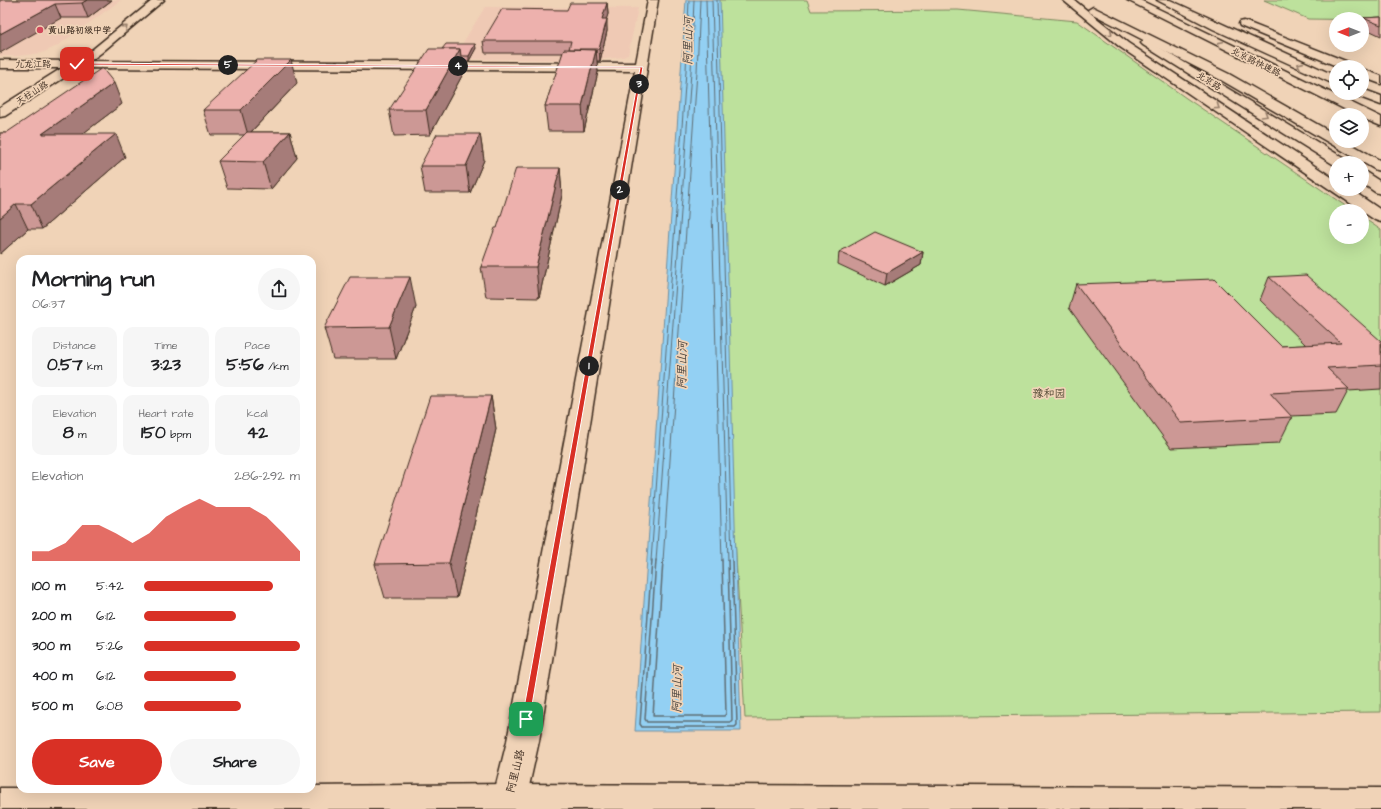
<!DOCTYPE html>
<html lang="en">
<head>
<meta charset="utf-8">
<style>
	:root { --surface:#fff; --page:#f6f6f6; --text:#202124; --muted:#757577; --accent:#d93025 }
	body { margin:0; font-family:"Architects Daughter","LXGW WenKai TC",sans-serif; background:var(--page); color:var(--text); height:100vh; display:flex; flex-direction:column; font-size:15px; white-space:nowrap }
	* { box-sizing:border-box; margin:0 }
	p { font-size:13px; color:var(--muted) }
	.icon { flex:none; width:22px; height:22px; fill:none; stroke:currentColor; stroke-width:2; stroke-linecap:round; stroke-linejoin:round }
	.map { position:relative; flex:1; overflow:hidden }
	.drawer { position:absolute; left:16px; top:255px; width:300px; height:538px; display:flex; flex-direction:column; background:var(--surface); border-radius:12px; box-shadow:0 4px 16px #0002 }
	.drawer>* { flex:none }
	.needle { width:26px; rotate:270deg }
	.tools { position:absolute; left:1329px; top:12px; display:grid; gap:8px }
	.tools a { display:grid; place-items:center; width:40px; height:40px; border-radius:50%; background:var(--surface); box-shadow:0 4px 16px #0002; font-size:20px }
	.pin { position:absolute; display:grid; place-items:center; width:34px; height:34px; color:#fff; margin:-17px; border-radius:8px; box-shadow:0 2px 6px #0006 }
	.km { position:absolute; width:20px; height:20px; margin:-10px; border-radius:50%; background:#222; color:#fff; font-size:11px; line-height:20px; text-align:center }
	.round { display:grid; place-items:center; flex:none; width:42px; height:42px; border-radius:21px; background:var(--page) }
	.headline { display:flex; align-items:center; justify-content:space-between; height:68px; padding:0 16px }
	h1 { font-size:22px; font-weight:800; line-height:30px }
	.stats { display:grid; grid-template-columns:repeat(3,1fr); gap:6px; height:68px; padding:4px 16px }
	.stats div { display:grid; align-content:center; border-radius:10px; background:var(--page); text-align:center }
	.stats b { font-size:17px; font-weight:800 }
	.stats small { font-size:11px; font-weight:400 }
	.stats p { font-size:11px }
	.chart { height:112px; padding:8px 16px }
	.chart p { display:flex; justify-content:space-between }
	.chart svg { width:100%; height:72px; margin-top:4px; fill:var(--accent); opacity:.7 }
	.action { display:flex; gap:8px; margin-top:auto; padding:8px 16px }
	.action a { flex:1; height:46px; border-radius:24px; background:var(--accent); color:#fff; font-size:16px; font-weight:800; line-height:46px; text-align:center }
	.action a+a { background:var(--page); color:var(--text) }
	ul { padding:0 16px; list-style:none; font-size:13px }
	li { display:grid; grid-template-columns:64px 48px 1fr; align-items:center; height:30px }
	li i { height:10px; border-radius:5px; background:var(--accent) }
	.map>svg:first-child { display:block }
	.built { fill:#efc9b4 }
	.green { fill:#bde19c; stroke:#7c865d }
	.water { fill:#93d0f3; stroke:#708e9e }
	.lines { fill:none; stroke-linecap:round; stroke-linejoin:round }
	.shore-far1 { stroke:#5e6c73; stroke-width:1 }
	.shore { stroke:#5e6c73; stroke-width:1.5 }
	.tertiary-casing { stroke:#3b2a1e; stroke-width:3 }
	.secondary-casing { stroke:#3b2a1e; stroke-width:3 }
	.primary-casing { stroke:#3b2a1e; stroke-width:3 }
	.trunk-casing { stroke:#3b2a1e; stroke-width:3 }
	.tertiary { fill:#f0d3b7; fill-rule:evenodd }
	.secondary { fill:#f0d3b7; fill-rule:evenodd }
	.primary { fill:#f0d3b7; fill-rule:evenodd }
	.trunk { fill:#f0d3b7; fill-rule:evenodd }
	.wall { fill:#cc9895; stroke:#3b2a1e }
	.shaded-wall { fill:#a67c79; stroke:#3b2a1e }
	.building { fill:#edb1ad; stroke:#3b2a1e }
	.oneway { stroke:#967e6a }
	.route { fill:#d93025; stroke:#fff }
	.poi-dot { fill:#d1495b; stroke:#f0d3b7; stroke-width:1.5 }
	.labels { text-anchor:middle; stroke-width:3.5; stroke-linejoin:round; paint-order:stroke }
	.far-poi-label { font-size:9px; font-weight:bold; fill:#3b2a1e; stroke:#f0d3b7; text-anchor:start }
	.far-street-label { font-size:9px; fill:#3b2a1e; stroke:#f0d3b7 }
	.park-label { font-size:11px; fill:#4e4531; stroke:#f0d3b7 }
	.street-label { font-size:11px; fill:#3b2a1e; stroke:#f0d3b7 }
	.water-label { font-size:12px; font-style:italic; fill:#48433e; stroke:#f0d3b7 }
</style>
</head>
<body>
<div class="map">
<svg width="1381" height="809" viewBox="0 0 1381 809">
	<rect width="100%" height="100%" fill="#f0d3b7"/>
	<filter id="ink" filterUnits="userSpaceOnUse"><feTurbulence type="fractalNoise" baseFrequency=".025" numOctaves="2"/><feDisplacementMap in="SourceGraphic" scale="8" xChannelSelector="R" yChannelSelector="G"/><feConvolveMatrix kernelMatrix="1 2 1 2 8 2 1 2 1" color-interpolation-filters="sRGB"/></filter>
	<g filter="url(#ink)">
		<!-- built -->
		<g class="built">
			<path d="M0 0H121L57 46 42 53 18 56H0Z"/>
			<path d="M485 7 638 8 628 55 623 57 596 60 453 59Z"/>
		</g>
		<!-- green -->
		<g class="green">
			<path d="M718 0H807L811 11 958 10 1077 21 1186 98 1353 211H1336V237H1362V217L1381 230V712L745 718 722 305Z"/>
			<path d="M1264 0H1381V20L1308 19Z"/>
		</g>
		<!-- water -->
		<path class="water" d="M686 0H720L741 731H635Z"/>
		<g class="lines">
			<!-- shore-far1 -->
			<g class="shore-far1">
				<path d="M706 0 722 561"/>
				<path d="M712 0 728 561"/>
				<path d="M717 0 732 561"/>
				<path d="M651 561 686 71 689 0"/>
				<path d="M656 561 691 72 694 0"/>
				<path d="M663 561 697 72 700 0"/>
			</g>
			<!-- shore -->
			<g class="shore">
				<path d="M652 560 640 724 642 727H735L737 725 732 560"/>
				<path d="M656 560 645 719 647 722H730L732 720 728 560"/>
				<path d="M663 560 653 716H724L726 714 722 560"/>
			</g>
			<defs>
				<path id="tertiary" d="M153 0H164L101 53 90 61 636 63 648 0H658L539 741 524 809H490L507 741 635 71 79 68 5 116 0 117V107L62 68H0V60L74 61 93 49Z"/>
				<path id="secondary" d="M508 784 1381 788V809H0V788L312 789V786Z"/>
				<g id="primary">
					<path d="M1063 0H1074L1128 43 1336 180V189H1350L1381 210V222L1375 220 1120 47Z"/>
					<path d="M1157 0H1170L1336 76V85L1213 29Z"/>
					<path d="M1244 21 1353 64 1355 67H1339L1240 26 1239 24 1240 22Z"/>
					<path d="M1147 40 1347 160 1349 163H1336V166L1143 45 1141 43 1143 41Z"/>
					<path d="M1362 69 1381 76V84L1362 77Z"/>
					<path d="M1362 89 1381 96V105L1357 96 1356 93H1362Z"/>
					<path d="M1362 171 1367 173 1381 182V194L1375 192 1362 183Z"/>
				</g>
				<g id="trunk">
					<path d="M1127 0H1140L1381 117V126L1362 118V115H1356Z"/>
					<path d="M1093 7 1229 74 1336 135V141H1346L1381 161V171L1376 170 1221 80 1089 12 1088 10Z"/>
				</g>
			</defs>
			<!-- tertiary casing -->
			<use href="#tertiary" class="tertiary-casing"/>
			<!-- secondary casing -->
			<use href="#secondary" class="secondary-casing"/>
			<!-- primary casing -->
			<use href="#primary" class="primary-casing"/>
			<!-- trunk casing -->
			<use href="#trunk" class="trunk-casing"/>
			<!-- tertiary -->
			<use href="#tertiary" class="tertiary"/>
			<!-- secondary -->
			<use href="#secondary" class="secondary"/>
			<!-- primary -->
			<use href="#primary" class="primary"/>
			<!-- trunk -->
			<use href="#trunk" class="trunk"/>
		</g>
		<!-- wall -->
		<g class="wall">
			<path d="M0 0H112L88 18H61Z"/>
			<path d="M607 3 608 14 606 19 607 31 600 61H597L598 72 584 131H548L545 106 563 53H485L483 41Z"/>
			<path d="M1381 17V36L1362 27V20L1363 18Z"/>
			<path d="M476 48 469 61H462L464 72 430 135 394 136 389 110 442 49Z"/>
			<path d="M297 83 251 132H290L297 158 271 189 227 188 218 161 244 135H211L203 110Z"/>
			<path d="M122 104 82 134 125 157 42 229H28L0 254V133H6Z"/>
			<path d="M480 134 484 160 470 193H425L420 166Z"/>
			<path d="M560 168 562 195 539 298 486 297 481 267 497 228Z"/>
			<path d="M839 252H923L921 265 885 286 838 264Z"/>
			<path d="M1269 277 1381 341V389L1348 391 1336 414 1291 416 1292 417 1279 443 1171 448 1069 308 1076 284 1281 346 1306 345 1260 300Z"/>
			<path d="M416 307 396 359H333L324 328Z"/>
			<path d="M491 396 496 429 457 598H385L375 564Z"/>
		</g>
		<!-- shaded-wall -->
		<g class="shaded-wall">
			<path d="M87 0H112L88 18 82 3Z"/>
			<path d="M607 3 608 14 603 31 602 19Z"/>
			<path d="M55 4 61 18 0 53V34Z"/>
			<path d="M607 19V31L600 61 599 49Z"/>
			<path d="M475 44 476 48 469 61V56Z"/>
			<path d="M460 49 464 72 430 135 426 110Z"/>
			<path d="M596 50 598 72 584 131 582 106Z"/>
			<path d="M291 60 297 83 248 135 241 110Z"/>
			<path d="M114 83 122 104 52 157 42 134Z"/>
			<path d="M290 132 297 158 271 189 263 162Z"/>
			<path d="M116 134 125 157 42 229 31 204Z"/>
			<path d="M480 134 484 160 470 193 466 166Z"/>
			<path d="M560 168 562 195 539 298 536 267Z"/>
			<path d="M16 204 28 229 0 254V218Z"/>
			<path d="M923 252 921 265 885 286 887 273Z"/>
			<path d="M410 277 416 307 396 359 389 327Z"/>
			<path d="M491 396 496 429 457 598 449 563Z"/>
		</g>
		<!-- building -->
		<g class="building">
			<path d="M0 0H87L82 3 55 4 0 34Z"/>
			<path d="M570 3H607L602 19H607L599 49H569L571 41H483L502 9 567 10Z"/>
			<path d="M1381 17V25L1363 18Z"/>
			<path d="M446 44H475L469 56H461L460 49H442Z"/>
			<path d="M429 49H460L426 110H389Z"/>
			<path d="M564 49 596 50 582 106H545Z"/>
			<path d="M257 60H291L241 110H203Z"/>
			<path d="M102 68 114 83 42 134H116L31 204H16L0 218V133H6Z"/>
			<path d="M247 132H290L263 162 218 161Z"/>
			<path d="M437 134H480L466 166H420Z"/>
			<path d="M516 168H560L536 267H481L495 228H497Z"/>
			<path d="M875 232 923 252 887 273 839 252Z"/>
			<path d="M1306 275 1381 341V365L1327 368 1349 389 1270 393 1292 417 1181 423 1076 284 1214 279 1281 346 1341 343 1269 277Z"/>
			<path d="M350 277H410L389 327 324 328Z"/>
			<path d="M430 396H491L449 563 375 564Z"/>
		</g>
		<!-- one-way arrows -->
		<defs><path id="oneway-chevron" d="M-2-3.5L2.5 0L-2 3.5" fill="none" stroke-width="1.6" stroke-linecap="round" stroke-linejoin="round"/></defs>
		<g class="oneway">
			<use href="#oneway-chevron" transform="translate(125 28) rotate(-40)"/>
			<use href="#oneway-chevron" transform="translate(1110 33) rotate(39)"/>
			<use href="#oneway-chevron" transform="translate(1220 44) rotate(-154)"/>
			<use href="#oneway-chevron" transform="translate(1300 65) rotate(-156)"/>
			<use href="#oneway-chevron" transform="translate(1217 107) rotate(34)"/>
			<use href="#oneway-chevron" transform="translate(1265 115) rotate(31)"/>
		</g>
	</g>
	<!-- route -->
	<path class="route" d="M75 63 643 67 529 722 526 723 522 719 640 68 77 65Z"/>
	<!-- markers -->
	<circle class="poi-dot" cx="40" cy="30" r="4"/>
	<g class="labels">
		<!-- far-poi labels -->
		<g class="far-poi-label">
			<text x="48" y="33">黄山路初级中学</text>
		</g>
		<!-- far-street labels -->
		<g class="far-street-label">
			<text transform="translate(1256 62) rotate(26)" y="3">北京路快速路</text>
			<text x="33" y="67">九龙江路</text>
			<text transform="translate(1209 81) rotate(31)" y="3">北京路</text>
			<text transform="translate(32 93) rotate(-32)" y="3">天柱山路</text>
		</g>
		<!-- park labels -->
		<g class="park-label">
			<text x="1049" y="397">豫和园</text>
		</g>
		<!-- street labels -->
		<g class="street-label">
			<text transform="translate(515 771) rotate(-76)" y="4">阿里山路</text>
		</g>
		<!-- water labels -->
		<g class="water-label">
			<text transform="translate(688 41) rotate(-89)" y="4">阿里山河</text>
			<text transform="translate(682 365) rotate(-89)" y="4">阿里山河</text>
			<text transform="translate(677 689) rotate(-89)" y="4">阿里山河</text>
		</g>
	</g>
</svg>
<div class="tools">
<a><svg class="needle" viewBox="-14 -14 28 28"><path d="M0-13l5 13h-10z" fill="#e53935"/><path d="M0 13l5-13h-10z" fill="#757577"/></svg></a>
<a><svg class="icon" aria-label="locate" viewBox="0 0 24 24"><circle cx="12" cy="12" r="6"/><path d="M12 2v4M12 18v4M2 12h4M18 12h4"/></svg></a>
<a><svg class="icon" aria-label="layers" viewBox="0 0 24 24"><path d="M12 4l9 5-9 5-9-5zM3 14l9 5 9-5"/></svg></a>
<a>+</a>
<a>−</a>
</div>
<div class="pin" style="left:526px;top:719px;background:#1e9e55"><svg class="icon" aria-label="arrive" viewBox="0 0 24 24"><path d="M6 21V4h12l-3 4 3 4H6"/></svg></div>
<div class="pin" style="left:77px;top:64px;background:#d93025"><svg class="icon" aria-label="check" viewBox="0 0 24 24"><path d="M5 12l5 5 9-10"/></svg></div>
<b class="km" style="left:589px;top:366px">1</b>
<b class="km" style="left:620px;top:190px">2</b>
<b class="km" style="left:639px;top:84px">3</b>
<b class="km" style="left:458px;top:66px">4</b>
<b class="km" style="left:228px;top:65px">5</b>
<section class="drawer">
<div class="headline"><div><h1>Morning run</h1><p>06:37</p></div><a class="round"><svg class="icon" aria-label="share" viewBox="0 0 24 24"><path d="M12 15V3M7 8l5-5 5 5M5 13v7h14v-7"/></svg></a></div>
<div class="stats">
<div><p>Distance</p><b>0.57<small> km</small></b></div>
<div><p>Time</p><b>3:23</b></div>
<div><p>Pace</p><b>5:56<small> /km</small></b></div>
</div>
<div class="stats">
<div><p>Elevation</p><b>8<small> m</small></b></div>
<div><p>Heart rate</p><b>150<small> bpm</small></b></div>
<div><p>kcal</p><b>42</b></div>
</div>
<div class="chart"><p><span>Elevation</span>286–292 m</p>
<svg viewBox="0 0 160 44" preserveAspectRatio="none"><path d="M0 44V38L10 38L20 33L30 22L40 22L50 27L60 33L70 27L80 17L90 11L100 6L110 11L120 11L130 11L140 17L150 27L160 38V44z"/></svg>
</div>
<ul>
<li><b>100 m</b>5:42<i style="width:83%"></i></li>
<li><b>200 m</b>6:12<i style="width:59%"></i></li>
<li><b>300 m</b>5:26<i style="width:100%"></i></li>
<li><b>400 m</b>6:12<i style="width:59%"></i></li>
<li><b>500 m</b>6:08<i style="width:62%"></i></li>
</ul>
<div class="action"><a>Save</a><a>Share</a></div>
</section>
</div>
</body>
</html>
